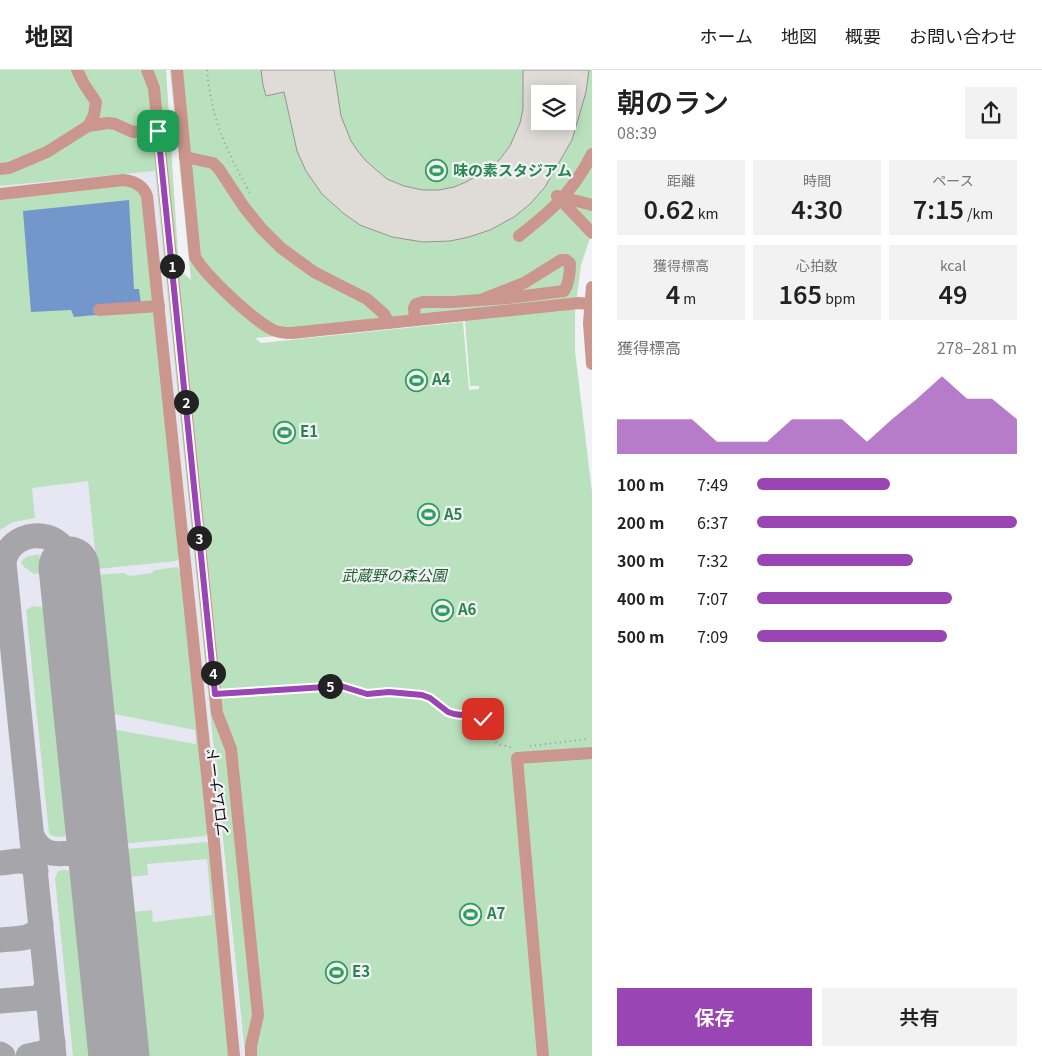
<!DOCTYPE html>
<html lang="ja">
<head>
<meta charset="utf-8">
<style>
	:root { --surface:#fff; --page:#f2f2f2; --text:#222; --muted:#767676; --line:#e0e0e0; --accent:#9945b3 }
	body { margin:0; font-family:Georgia,"Noto Sans JP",serif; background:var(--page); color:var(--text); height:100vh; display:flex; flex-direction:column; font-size:19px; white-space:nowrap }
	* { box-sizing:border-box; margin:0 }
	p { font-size:16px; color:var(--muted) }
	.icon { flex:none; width:28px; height:28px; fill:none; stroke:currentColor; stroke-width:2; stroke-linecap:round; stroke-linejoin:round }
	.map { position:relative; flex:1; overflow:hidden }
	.panel { display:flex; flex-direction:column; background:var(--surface); width:450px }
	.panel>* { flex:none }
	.buttons { position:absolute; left:531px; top:15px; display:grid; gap:10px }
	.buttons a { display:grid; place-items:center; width:45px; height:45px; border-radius:0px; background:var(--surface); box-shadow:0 2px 12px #0003; font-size:25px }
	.pin { position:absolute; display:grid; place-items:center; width:42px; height:42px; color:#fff; margin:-21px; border-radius:10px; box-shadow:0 2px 8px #0006 }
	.km { position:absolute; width:25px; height:25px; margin:-12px; border-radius:50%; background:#222; color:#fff; font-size:14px; line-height:25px; text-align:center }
	.round { display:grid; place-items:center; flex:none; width:52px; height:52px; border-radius:0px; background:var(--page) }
	.overview { display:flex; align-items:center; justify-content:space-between; height:85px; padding:0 25px }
	h1 { font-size:28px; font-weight:600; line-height:38px }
	.metrics { display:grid; grid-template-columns:repeat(3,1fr); gap:8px; height:85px; padding:5px 25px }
	.metrics div { display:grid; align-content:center; border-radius:0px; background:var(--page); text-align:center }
	.metrics b { font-size:25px; font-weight:600 }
	.metrics small { font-size:14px; font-weight:400 }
	.metrics p { font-size:14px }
	.chart { height:140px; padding:10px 25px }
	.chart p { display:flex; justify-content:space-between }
	.chart svg { width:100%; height:90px; margin-top:5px; fill:var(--accent); opacity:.7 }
	.action { display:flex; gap:10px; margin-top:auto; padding:10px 25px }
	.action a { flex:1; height:58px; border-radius:0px; background:var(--accent); color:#fff; font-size:20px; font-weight:600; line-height:58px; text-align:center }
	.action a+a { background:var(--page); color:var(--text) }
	ul { padding:0 25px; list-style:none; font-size:16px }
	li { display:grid; grid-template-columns:80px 60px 1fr; align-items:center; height:38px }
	li i { height:12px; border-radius:6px; background:var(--accent) }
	header { display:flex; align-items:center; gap:30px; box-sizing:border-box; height:70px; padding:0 25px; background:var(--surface); border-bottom:1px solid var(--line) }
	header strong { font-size:24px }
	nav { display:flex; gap:28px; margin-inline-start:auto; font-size:18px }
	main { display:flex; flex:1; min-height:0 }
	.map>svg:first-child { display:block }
	.built { fill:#e7e6f3 }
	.green { fill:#bae1bd; fill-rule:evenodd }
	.water { fill:#7397ca }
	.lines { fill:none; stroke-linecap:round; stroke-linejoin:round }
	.taxiway { stroke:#a6a6aa; stroke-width:25 }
	.runway { stroke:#a6a6aa; stroke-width:61 }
	.building { fill:#dfdcd7; stroke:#97938f; fill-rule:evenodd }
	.path { stroke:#9a9a9e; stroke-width:2; stroke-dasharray:1 4; stroke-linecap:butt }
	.minor { stroke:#cb968e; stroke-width:12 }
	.minor-bridge { stroke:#cb968e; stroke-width:12 }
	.route-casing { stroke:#fff; stroke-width:10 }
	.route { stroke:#9945b3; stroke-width:6 }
	.labels { text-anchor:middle; stroke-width:4.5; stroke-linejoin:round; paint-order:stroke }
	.leisure-label { font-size:15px; font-weight:bold; fill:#27864d; stroke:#f1f1f6; text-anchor:start }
	.park-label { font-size:15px; font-style:italic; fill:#196328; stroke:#f1f1f6 }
	.street-label { font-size:15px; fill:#0f0f11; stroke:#f1f1f6 }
</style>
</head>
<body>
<header>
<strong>地図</strong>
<nav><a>ホーム</a><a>地図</a><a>概要</a><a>お問い合わせ</a></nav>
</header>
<main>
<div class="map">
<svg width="592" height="986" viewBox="0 0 592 986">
	<rect width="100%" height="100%" fill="#f1f1f6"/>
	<!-- built -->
	<path class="built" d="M155 101 244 986H0V116Z"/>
	<!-- green -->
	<g class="green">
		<path d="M0 0H166L179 199 191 210 170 0H592V162L581 195 575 241V281L592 422V986H245L155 101 0 116ZM540 24H568V51H540ZM465 250 470 316H479V319L469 320 463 252 261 273 255 268Z"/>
		<path d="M133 111 140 115 181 486 176 491 97 499 88 411 32 418 35 448 13 452 0 460V125Z"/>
		<path d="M39 484 41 503 34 504 24 497 21 492 26 487Z"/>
		<path d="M177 497 181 502 208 763 205 766 122 774 111 659 196 674 195 660 109 643 95 505 124 503 130 506 152 503 155 500Z"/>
		<path d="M33 536 41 537 45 540 70 761 63 767 52 766 49 763 26 540Z"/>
		<path d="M207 772 209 775 230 986H148L133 842 152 840 153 852 212 845 207 789 147 794 148 805 129 807 127 779Z"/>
		<path d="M66 800 71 801 75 807 94 986H73L55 808 58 801Z"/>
	</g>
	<!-- water -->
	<path class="water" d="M129 130 134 219H139L142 241 74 247 71 240 31 242 23 141Z"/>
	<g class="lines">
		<!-- taxiway -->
		<g class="taxiway">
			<path d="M32 766C52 804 77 762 100 804"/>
			<path d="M75 783C87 776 94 767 95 753"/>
			<path d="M0 793C14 792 29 786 36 801"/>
			<path d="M0 870C15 868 36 871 41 854"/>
			<path d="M0 931 37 928 43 924 47 915"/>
			<path d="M0 984 3 986"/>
			<path d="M28 986 47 982 53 972"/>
			<path d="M54 986 4 493C8 460 60 455 68 489"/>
		</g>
		<!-- runway -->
		<path class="runway" d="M69 497 119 986"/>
	</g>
	<!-- building -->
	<path class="building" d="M261 0H334L341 46 351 71 357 80 366 91 387 109 404 116 423 120H439L454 117 466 112 492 97 500 89 510 76 520 53 523 39V0H589L586 22 572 70 545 117 530 134 514 147 490 160 469 167 450 171 423 172 392 167 360 155 343 143 322 124 306 101 297 81 284 22 266 26 263 15ZM540 24H568V51H540Z"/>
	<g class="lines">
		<!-- path -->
		<g class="path">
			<path d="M207 0C209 19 212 39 219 58 227 81 239 103 251 125"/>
			<path d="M225 623 341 615 367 624 389 622 422 625 430 628 448 642 454 644 461 645 471 642 476 644 483 649 491 668 498 674 513 678"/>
			<path d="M530 676 586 669"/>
		</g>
		<!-- minor -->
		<g class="minor">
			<path d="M77 0 84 14 96 32 94 45 88 56"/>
			<path d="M147 0 154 18 156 39 217 643 231 679 258 945 251 976V986"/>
			<path d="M177 0 195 187C206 206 253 250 273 260 279 263 285 263 292 263L579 233 590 234"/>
			<path d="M185 87 213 93 219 99 244 137 261 158 281 178 314 202 367 229 384 244 389 253"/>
			<path d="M0 99 9 98 47 82 88 56 108 53 115 54 133 62 158 61"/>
			<path d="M0 124 123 110C134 111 143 115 147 126L214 772 234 986"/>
			<path d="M557 126 592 163"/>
			<path d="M557 126 592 135"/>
			<path d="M592 217 589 253 592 294"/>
			<path d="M99 240 159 236"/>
			<path d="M415 250 414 238 416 234 423 232H452L508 228 564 221C569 214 570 202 570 193L566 190H561L524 213 483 229"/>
			<path d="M543 986 517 688 592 683"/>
		</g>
		<!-- minor-bridge -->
		<path class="minor-bridge" d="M519 166C552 140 573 122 592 84"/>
	</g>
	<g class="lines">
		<defs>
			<path id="route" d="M158 61 215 624 341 616 367 624 389 622 422 625 430 628 448 642 454 644 461 645 471 642 483 649"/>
		</defs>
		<!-- route casing -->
		<use href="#route" class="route-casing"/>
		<!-- route -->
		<use href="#route" class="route"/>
	</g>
	<!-- icons -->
	<defs>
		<symbol id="stadium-ring" viewBox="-11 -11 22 22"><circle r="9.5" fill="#f1f1f6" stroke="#2e9e5b" stroke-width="1.5"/><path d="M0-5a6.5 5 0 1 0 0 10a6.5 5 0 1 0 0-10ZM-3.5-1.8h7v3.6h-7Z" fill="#2e9e5b"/></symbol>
	</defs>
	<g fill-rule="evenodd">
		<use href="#stadium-ring" x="424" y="88" width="25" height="25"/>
		<use href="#stadium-ring" x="404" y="298" width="25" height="25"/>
		<use href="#stadium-ring" x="272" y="350" width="25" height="25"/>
		<use href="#stadium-ring" x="416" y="432" width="25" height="25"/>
		<use href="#stadium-ring" x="430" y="528" width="25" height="25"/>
		<use href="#stadium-ring" x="458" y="832" width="25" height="25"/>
		<use href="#stadium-ring" x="324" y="890" width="25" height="25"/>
	</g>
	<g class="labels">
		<!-- leisure labels -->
		<g class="leisure-label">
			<text x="453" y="106">味の素スタジアム</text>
			<text x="432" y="315">A4</text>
			<text x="300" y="367">E1</text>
			<text x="444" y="450">A5</text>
			<text x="458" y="545">A6</text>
			<text x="487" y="849">A7</text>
			<text x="352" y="907">E3</text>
		</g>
		<!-- park labels -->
		<g class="park-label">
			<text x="394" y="511">武蔵野の森公園</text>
		</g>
		<!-- street labels -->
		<g class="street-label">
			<text transform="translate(218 722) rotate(-97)" y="5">プロムナード</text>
		</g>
	</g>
</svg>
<div class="buttons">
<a><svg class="icon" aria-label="layers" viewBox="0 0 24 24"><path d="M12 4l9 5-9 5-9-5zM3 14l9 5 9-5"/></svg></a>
</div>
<div class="pin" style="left:158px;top:61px;background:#1e9e55"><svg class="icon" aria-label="arrive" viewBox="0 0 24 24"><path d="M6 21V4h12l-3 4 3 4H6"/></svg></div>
<div class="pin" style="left:483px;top:649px;background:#d93025"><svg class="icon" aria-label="check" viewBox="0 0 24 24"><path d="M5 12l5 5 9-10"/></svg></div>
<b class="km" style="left:172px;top:196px">1</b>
<b class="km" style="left:186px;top:332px">2</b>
<b class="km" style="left:199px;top:468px">3</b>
<b class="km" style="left:213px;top:603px">4</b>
<b class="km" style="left:330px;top:616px">5</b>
</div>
<section class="panel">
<div class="overview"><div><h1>朝のラン</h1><p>08:39</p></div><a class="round"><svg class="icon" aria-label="share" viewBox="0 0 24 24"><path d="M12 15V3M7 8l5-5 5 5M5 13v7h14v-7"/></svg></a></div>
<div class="metrics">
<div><p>距離</p><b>0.62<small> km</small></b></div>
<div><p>時間</p><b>4:30</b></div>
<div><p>ペース</p><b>7:15<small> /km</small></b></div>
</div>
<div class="metrics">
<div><p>獲得標高</p><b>4<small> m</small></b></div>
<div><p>心拍数</p><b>165<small> bpm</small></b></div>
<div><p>kcal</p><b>49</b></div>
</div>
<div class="chart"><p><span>獲得標高</span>278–281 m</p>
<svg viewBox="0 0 160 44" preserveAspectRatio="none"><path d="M0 44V27L10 27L20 27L30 27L40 38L50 38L60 38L70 27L80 27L90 27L100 38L110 27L120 17L130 6L140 17L150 17L160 27V44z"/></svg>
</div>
<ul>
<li><b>100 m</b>7:49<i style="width:51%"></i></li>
<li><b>200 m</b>6:37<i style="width:100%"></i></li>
<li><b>300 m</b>7:32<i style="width:60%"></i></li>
<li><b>400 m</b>7:07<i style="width:75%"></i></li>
<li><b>500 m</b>7:09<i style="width:73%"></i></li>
</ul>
<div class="action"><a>保存</a><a>共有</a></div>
</section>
</main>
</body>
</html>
